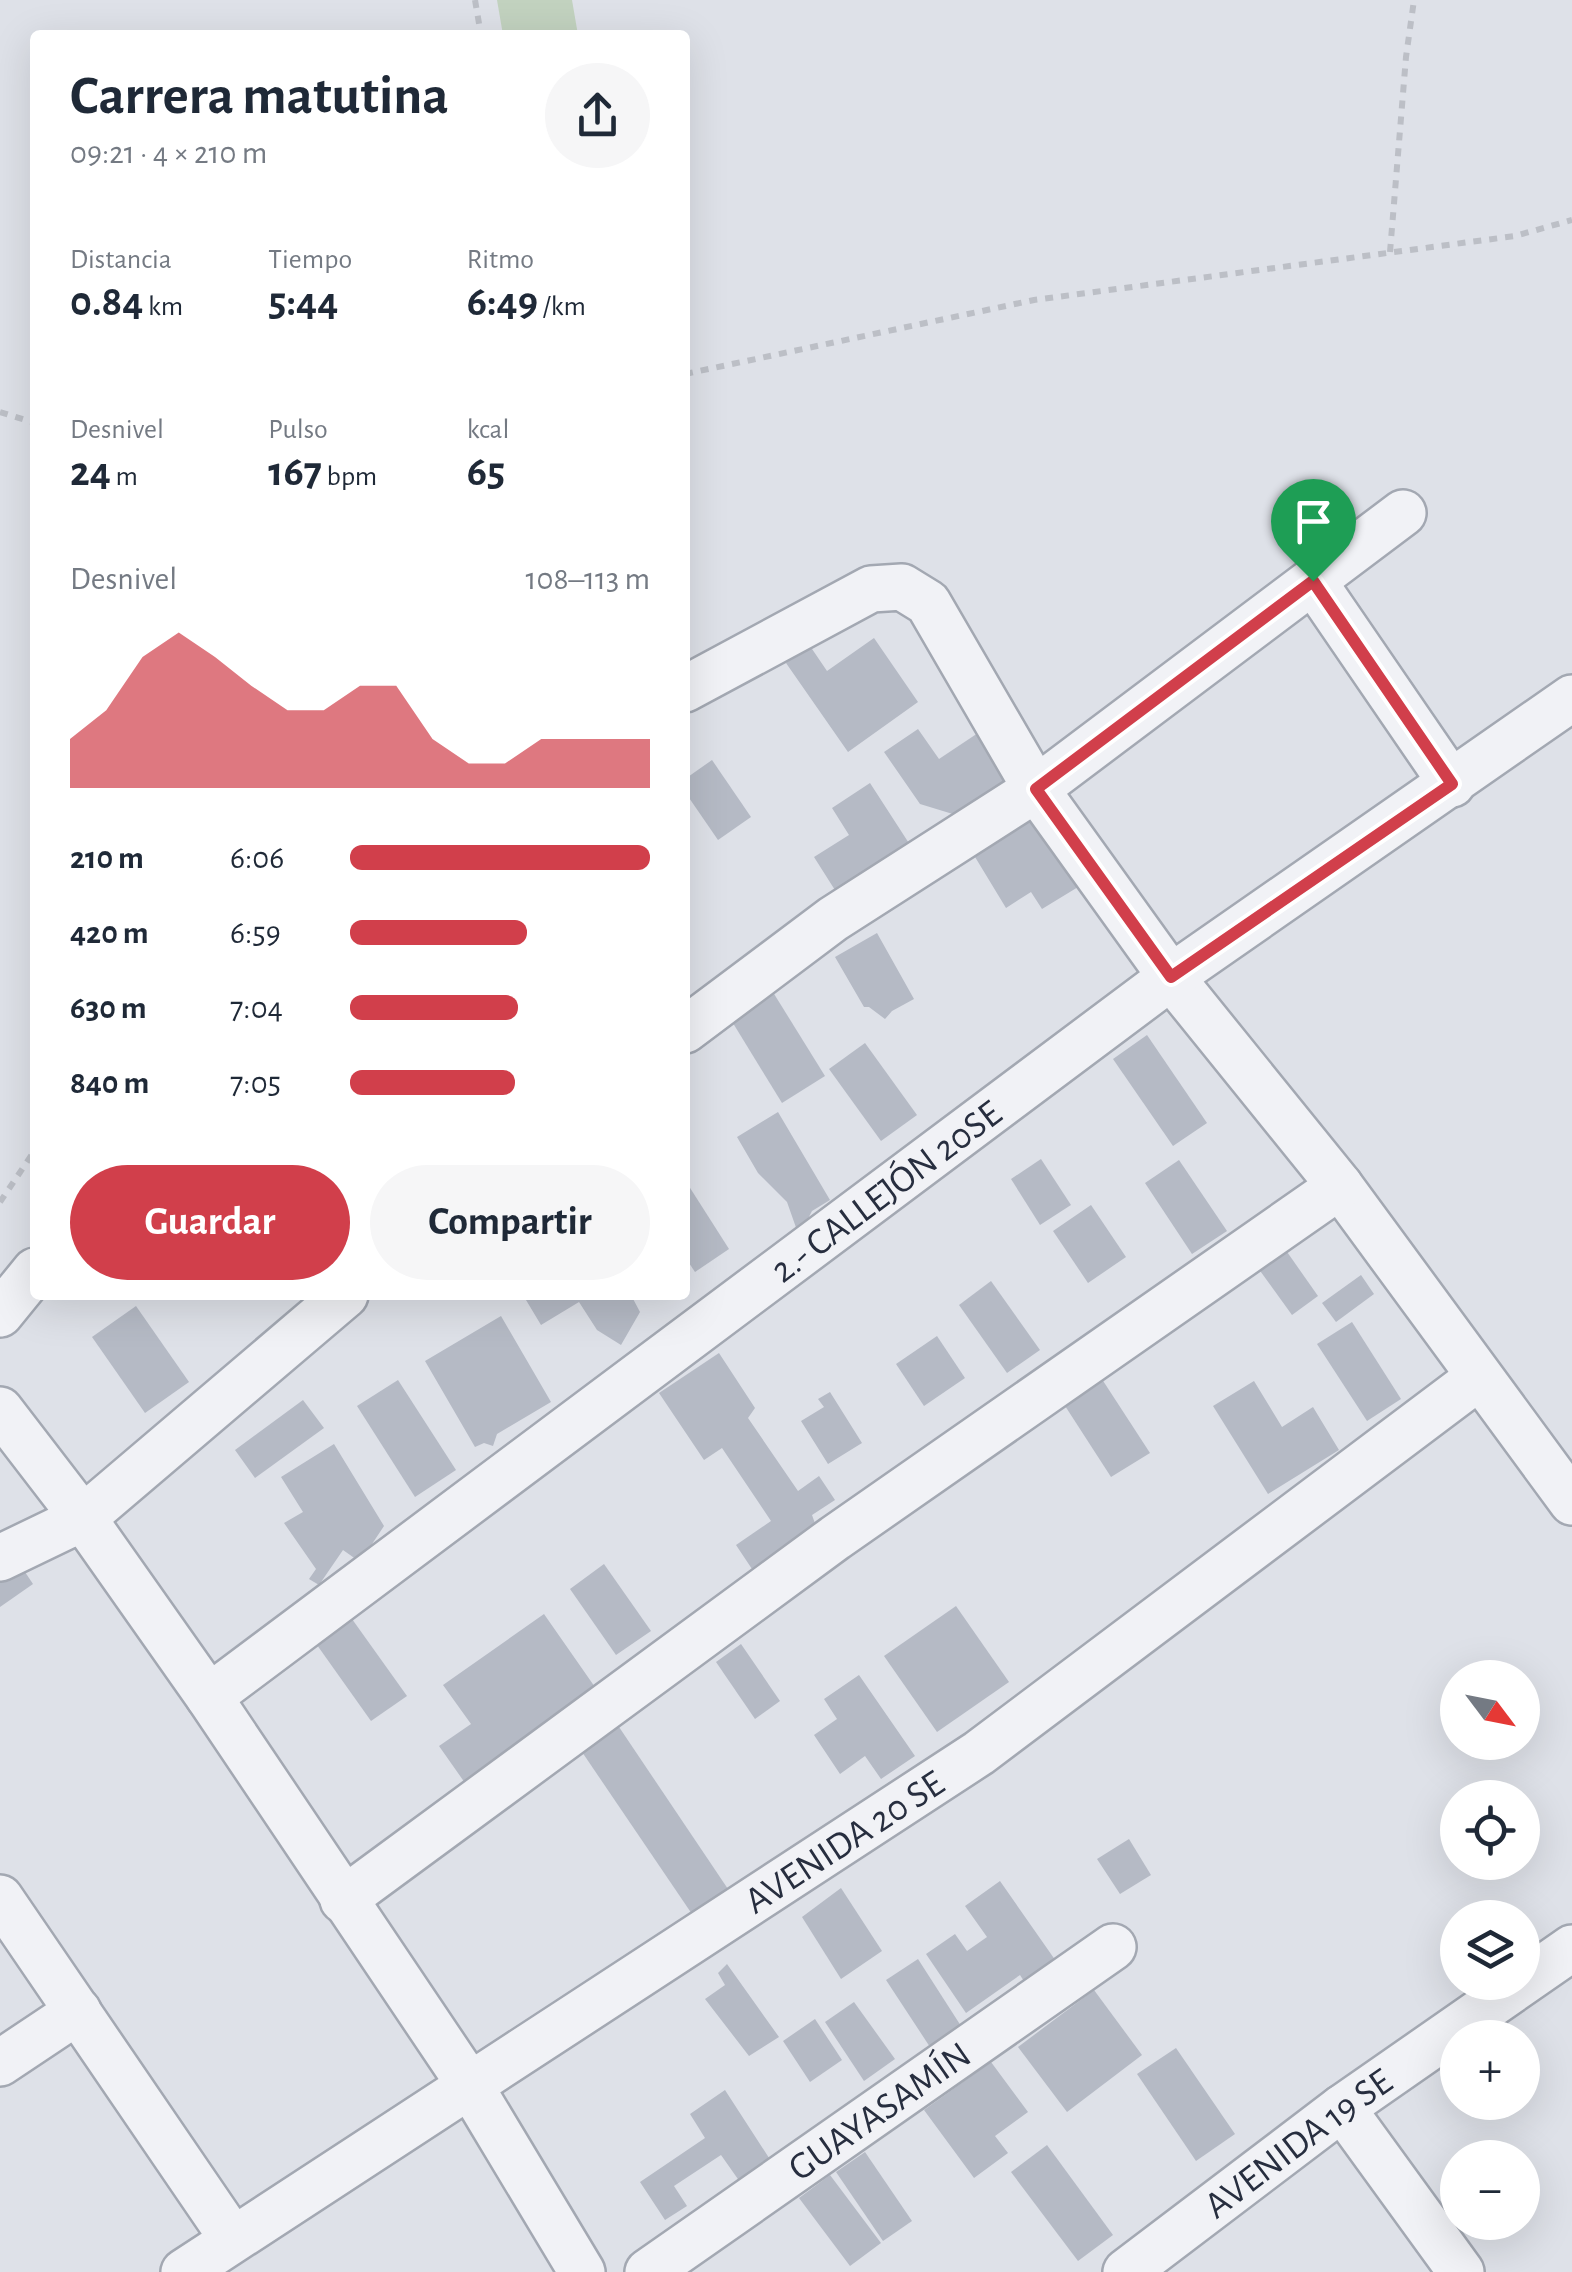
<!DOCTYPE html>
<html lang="es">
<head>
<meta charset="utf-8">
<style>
	:root { --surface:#fff; --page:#f6f6f7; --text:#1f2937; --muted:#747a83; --accent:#d13f4b }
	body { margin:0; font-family:"Alegreya Sans",sans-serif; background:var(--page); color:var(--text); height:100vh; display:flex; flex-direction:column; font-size:38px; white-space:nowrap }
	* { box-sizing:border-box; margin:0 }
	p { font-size:32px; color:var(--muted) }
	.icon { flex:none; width:55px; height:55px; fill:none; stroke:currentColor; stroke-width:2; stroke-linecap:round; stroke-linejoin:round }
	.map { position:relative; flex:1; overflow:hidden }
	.drawer { position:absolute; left:30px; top:30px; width:660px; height:1270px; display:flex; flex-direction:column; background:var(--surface); border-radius:10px; box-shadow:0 10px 40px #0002 }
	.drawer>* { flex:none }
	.needle { width:65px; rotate:122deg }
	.buttons { position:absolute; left:1440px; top:1660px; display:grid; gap:20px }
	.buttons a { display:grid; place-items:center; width:100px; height:100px; border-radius:50%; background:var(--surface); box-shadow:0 10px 40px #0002; font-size:50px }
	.pin { position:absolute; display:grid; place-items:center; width:85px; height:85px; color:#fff; margin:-102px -42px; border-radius:50% 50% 50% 0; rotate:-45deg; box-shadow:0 0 10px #0007 }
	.pin .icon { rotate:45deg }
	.round { display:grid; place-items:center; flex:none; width:105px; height:105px; border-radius:52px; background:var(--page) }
	.head { display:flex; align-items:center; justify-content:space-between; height:170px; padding:0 40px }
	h1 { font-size:55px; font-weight:700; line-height:75px }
	.figures { display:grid; grid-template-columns:repeat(3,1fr); gap:15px; height:170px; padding:10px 40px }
	.figures div { display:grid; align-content:center }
	.figures b { font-size:42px; font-weight:700 }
	.figures small { font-size:28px; font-weight:400 }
	.figures p { font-size:28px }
	.chart { height:280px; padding:20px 40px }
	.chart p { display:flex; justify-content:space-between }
	.chart svg { width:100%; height:180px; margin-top:10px; fill:var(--accent); opacity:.7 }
	.primary-button { display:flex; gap:20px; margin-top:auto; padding:20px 40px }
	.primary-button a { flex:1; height:115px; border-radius:60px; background:var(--accent); color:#fff; font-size:40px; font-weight:700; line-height:115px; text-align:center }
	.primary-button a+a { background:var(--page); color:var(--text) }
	ul { padding:0 40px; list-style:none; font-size:32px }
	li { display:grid; grid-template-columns:160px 120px 1fr; align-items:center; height:75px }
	li i { height:25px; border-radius:12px; background:var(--accent) }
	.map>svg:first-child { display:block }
	.green { fill:#c2d2bf }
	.building { fill:#b5bac5 }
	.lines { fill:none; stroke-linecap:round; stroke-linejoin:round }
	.street-casing { stroke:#a3a8b2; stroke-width:50 }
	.path { stroke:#bcbfc6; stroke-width:6; stroke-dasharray:8 8; stroke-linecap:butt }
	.street { stroke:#f1f2f6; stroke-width:45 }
	.route-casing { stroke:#fff; stroke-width:20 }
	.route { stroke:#d13f4b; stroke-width:12 }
	.labels { text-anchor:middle; stroke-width:8; stroke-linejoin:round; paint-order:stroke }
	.street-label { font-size:38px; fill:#272e3f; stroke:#edf0f6 }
</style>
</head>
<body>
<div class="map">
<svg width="1572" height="2272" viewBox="0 0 1572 2272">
	<rect width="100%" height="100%" fill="#dee1e8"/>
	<!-- green -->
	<path class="green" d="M497 0H572L578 35H503Z"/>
	<!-- building -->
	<g class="building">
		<path d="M874 638 918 702 848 752 786 663 810 646 827 671Z"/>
		<path d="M987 727 1019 772 956 815 920 804 884 752 918 729 939 759Z"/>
		<path d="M712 760 751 817 718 840 685 792V779Z"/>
		<path d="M870 783 914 851 840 898 814 857 849 835 832 808Z"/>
		<path d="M1039 811 1083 884 1042 909 1031 892 1006 908 972 852Z"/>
		<path d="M877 933 914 999 892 1011 885 1019 869 1007H864L835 957Z"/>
		<path d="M771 989 825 1076 782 1103 728 1015Z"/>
		<path d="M1147 1035 1207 1123 1173 1146 1113 1059Z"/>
		<path d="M865 1043 917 1115 881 1141 829 1069Z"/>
		<path d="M778 1112 830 1200 812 1211 799 1236 787 1202 758 1173 737 1137Z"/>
		<path d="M1041 1159 1071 1205 1040 1225 1011 1179Z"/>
		<path d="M1179 1160 1227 1231 1192 1254 1145 1183Z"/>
		<path d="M685 1180 729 1249 695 1272 685 1257Z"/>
		<path d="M1091 1205 1126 1257 1088 1283 1053 1231Z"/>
		<path d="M1285 1249 1318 1296 1292 1315 1258 1268Z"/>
		<path d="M1361 1275 1374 1294 1336 1322 1322 1303Z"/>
		<path d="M991 1281 1040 1350 1007 1373 959 1305Z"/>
		<path d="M523 1295H631L640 1312 621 1345 597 1330 579 1302 541 1325Z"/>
		<path d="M136 1306 189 1382 145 1413 92 1337Z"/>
		<path d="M501 1316 551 1402 497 1434 493 1446 484 1443 475 1447 425 1361Z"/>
		<path d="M1352 1322 1401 1399 1367 1421 1317 1344Z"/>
		<path d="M937 1336 965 1378 924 1406 896 1364Z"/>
		<path d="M719 1353 755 1408 748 1418 798 1491 819 1476 835 1500 812 1515 817 1529 754 1572 736 1545 771 1521 722 1448 704 1460 659 1393Z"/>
		<path d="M1096 1370 1150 1453 1111 1477 1058 1395Z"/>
		<path d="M398 1380 456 1470 415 1497 357 1406Z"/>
		<path d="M1254 1381 1282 1427 1313 1407 1339 1450 1268 1494 1213 1406Z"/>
		<path d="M830 1392 862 1443 828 1464 801 1421 824 1407 818 1399Z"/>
		<path d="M303 1400 324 1428 255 1478 235 1450Z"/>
		<path d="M334 1444 384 1526 360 1562 343 1550 319 1585 309 1579 316 1569 284 1523 303 1512 281 1477Z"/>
		<path d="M13 1554 33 1584 0 1607V1562Z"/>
		<path d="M604 1564 651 1631 616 1655 570 1589Z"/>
		<path d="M956 1606 1009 1682 937 1732 884 1656Z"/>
		<path d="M544 1614 597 1690 465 1783 439 1746 471 1724 443 1685Z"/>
		<path d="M352 1619 407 1696 371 1721 317 1645Z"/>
		<path d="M741 1644 780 1701 755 1719 716 1662Z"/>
		<path d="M859 1675 915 1756 881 1779 865 1756 840 1774 814 1735 837 1719 824 1699Z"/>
		<path d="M617 1724 730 1892 694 1917 580 1749Z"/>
		<path d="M1129 1839 1151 1875 1120 1894 1097 1859Z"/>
		<path d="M1000 1881 1058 1964 1027 1986 1020 1975 966 2013 926 1954 955 1934 967 1951 987 1937 965 1906Z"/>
		<path d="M841 1888 882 1951 841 1979 802 1917Z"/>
		<path d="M918 1959 961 2026 930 2047 886 1980Z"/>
		<path d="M727 1964 779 2037 749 2056 705 1999 725 1985 718 1973Z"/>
		<path d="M1094 1990 1142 2055 1067 2112 1018 2047Z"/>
		<path d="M854 2002 895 2059 864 2081 825 2022Z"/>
		<path d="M815 2019 842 2060 810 2082 783 2041Z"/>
		<path d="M1176 2048 1235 2134 1196 2161 1137 2074Z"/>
		<path d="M991 2062 1028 2112 995 2136 1008 2153 974 2178 924 2110Z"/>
		<path d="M725 2090 771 2161 740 2182 721 2155 674 2186 687 2206 665 2220 640 2182 705 2138 690 2114Z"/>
		<path d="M1047 2145 1113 2235 1078 2261 1011 2172Z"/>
		<path d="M865 2152 912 2221 883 2241 836 2172Z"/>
		<path d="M830 2175 881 2243 850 2266 799 2198Z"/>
	</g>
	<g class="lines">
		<defs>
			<g id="street">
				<path d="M1313 581 1452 784"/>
				<path d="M685 689 871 589 902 587 928 603 1036 789 1171 977 1340 1186 1572 1502"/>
				<path d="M685 1030 833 919 1036 789 1403 513"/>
				<path d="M0 1314 35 1271"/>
				<path d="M0 1410 83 1518 345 1295"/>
				<path d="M0 1558 83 1518 209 1697 469 2084 582 2272"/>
				<path id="s1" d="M209 1697 1171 977 1572 698"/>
				<path d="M0 1898 232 2238"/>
				<path d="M343 1900 835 1538 1340 1186"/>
				<path d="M0 2063 78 2011"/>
				<path d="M1342 2108 1461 2272"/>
				<path id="s2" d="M184 2272 979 1753 1479 1377"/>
				<path id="s3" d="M648 2272 1113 1947"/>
				<path id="s4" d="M1126 2272 1342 2108 1572 1948"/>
			</g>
		</defs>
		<!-- street casing -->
		<use href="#street" class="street-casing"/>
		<!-- path -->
		<g class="path">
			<path d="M475 0 481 35"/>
			<path d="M1390 252 1406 57 1414 0"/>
			<path d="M685 374 1034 300 1515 236 1572 220"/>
			<path d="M0 412 35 423"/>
			<path d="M0 1202 35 1150"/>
		</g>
		<!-- street -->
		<use href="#street" class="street"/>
	</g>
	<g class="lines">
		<defs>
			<path id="route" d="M1313 581 1452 784 1171 977 1036 789Z"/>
		</defs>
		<!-- route casing -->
		<use href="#route" class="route-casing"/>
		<!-- route -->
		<use href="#route" class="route"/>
	</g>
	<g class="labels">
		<!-- street labels -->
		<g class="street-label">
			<text dy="13" stroke="none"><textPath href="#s1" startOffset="845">2.- CALLEJÓN 20SE</textPath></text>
			<text dy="13" stroke="none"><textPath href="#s2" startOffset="788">AVENIDA 20 SE</textPath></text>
			<text dy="13" stroke="none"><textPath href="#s3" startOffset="282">GUAYASAMÍN</textPath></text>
			<text dy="13" stroke="none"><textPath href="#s4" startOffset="215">AVENIDA 19 SE</textPath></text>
		</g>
	</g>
</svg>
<div class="buttons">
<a><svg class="needle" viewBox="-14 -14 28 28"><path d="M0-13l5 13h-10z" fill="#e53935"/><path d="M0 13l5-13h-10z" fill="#747a83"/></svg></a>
<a><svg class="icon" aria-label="locate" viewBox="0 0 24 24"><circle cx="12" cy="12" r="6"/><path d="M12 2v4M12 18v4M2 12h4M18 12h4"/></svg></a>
<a><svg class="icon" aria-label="layers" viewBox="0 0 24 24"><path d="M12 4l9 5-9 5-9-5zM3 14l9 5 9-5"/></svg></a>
<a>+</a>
<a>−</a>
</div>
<div class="pin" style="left:1313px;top:581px;background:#1e9e55"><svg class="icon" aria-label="arrive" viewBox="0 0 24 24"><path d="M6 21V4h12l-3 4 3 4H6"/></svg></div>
<section class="drawer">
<div class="head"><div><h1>Carrera matutina</h1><p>09:21 · 4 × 210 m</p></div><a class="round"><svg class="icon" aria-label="share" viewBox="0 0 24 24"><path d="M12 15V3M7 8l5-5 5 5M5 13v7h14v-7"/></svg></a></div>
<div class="figures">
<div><p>Distancia</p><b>0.84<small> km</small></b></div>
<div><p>Tiempo</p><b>5:44</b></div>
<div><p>Ritmo</p><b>6:49<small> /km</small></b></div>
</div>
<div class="figures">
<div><p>Desnivel</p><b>24<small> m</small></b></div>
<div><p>Pulso</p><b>167<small> bpm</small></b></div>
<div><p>kcal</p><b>65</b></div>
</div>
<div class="chart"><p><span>Desnivel</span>108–113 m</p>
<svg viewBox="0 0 160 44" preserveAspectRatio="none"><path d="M0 44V32L10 25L20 12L30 6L40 12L50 19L60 25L70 25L80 19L90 19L100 32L110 38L120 38L130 32L140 32L150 32L160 32V44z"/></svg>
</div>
<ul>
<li><b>210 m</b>6:06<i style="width:100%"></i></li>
<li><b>420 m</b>6:59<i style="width:59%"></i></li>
<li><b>630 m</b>7:04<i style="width:56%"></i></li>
<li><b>840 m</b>7:05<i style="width:55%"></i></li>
</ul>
<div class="primary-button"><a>Guardar</a><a>Compartir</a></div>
</section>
</div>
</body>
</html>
